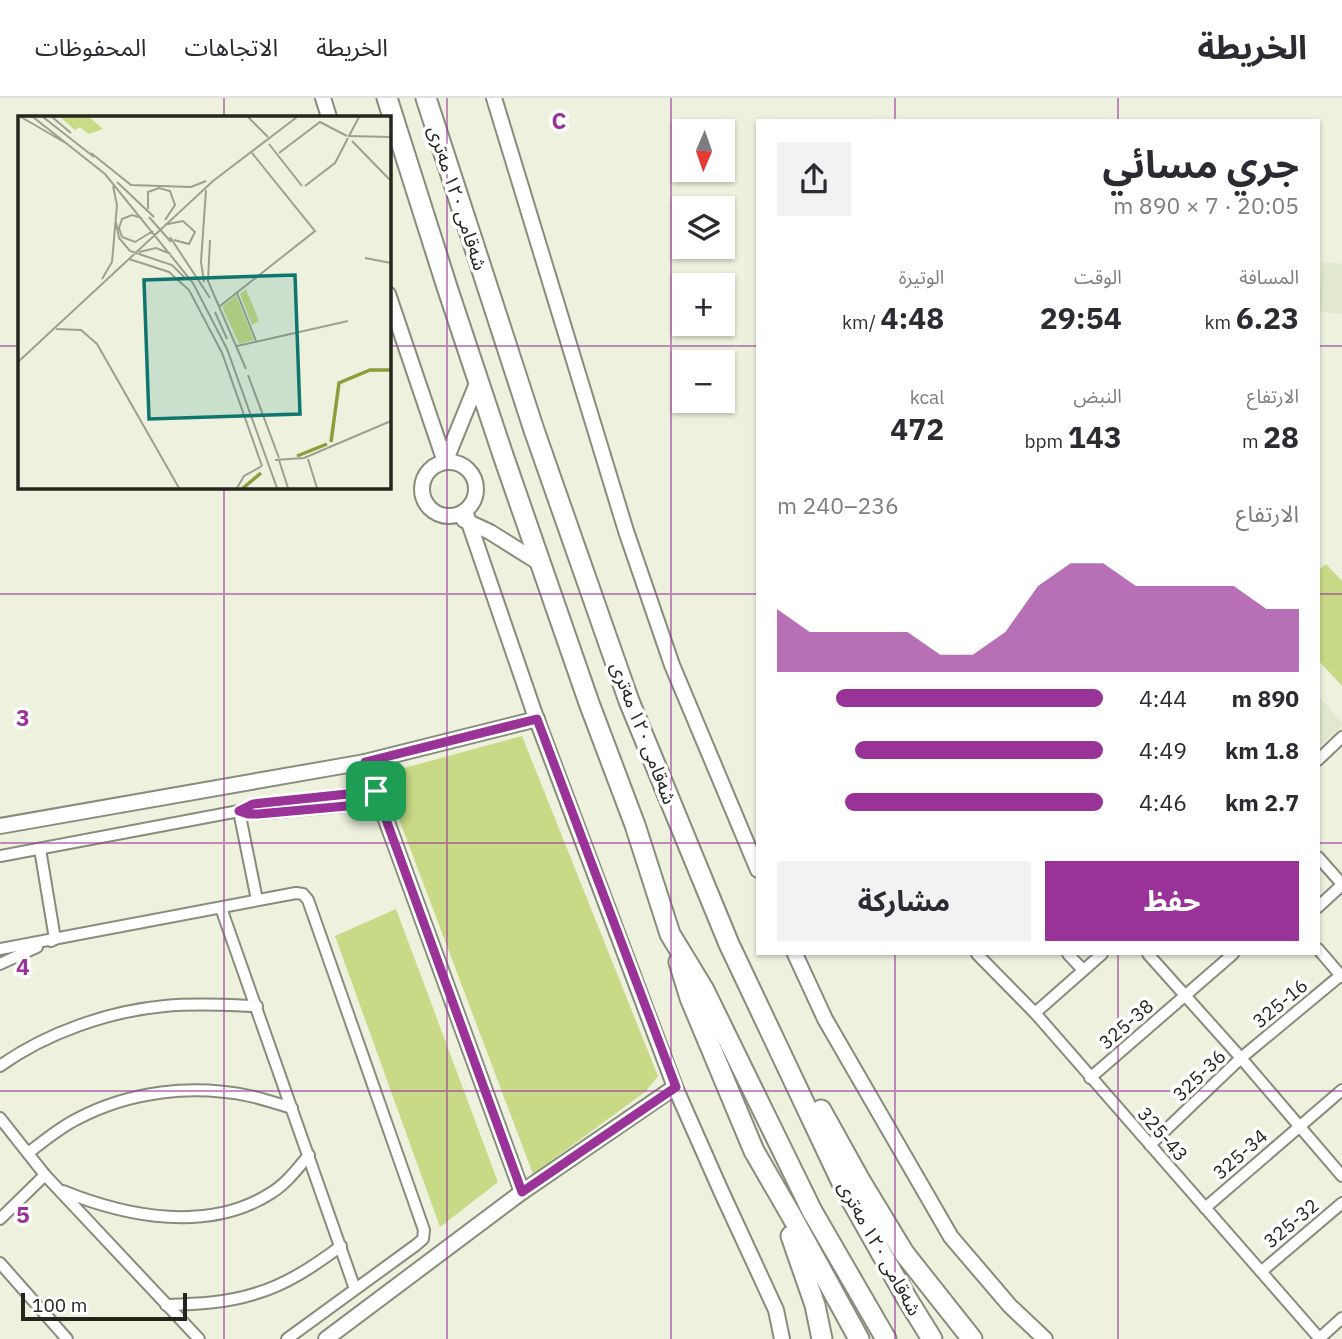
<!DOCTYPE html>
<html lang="ar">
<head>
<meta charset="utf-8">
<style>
	:root { --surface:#fff; --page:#f2f2f3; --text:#2b2b33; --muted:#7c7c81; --line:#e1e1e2; --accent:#993398 }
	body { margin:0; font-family:"IBM Plex Sans","Noto Sans Arabic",sans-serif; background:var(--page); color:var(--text); direction:rtl; height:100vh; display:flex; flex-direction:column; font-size:26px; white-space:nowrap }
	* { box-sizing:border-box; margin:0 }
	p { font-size:23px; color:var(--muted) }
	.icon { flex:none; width:38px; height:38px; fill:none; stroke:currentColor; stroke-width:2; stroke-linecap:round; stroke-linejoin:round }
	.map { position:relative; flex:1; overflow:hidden; direction:ltr }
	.side { position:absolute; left:756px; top:21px; width:564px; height:836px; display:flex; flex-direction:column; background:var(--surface); border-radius:0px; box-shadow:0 2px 5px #0004; direction:rtl }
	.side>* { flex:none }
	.needle { width:46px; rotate:182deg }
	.buttons { position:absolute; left:672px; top:21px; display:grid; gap:14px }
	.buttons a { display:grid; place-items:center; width:63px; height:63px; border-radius:0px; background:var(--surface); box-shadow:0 2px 5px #0004; font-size:35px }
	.scale { position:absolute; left:21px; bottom:18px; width:166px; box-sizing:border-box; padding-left:7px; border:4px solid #24261e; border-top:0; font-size:19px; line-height:24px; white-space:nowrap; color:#24261e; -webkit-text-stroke:5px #fff; paint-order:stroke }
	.pin { position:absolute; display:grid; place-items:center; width:60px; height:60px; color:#fff; margin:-30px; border-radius:14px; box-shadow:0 4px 10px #0006 }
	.round { display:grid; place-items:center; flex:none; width:74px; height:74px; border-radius:0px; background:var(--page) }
	.overview { display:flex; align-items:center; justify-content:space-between; height:119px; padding:0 21px }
	h1 { font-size:38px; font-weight:700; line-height:52px }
	.stats { display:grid; grid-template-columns:repeat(3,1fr); gap:10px; height:119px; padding:7px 21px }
	.stats div { display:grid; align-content:center }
	.stats b { font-size:30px; font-weight:700 }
	.stats small { font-size:19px; font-weight:400 }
	.stats p { font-size:19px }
	.chart { height:196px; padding:14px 21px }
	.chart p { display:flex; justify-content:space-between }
	.chart svg { width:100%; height:126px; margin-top:7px; fill:var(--accent); opacity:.7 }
	.cta { display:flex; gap:14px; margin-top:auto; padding:14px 21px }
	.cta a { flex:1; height:80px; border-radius:0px; background:var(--accent); color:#fff; font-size:28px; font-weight:700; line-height:80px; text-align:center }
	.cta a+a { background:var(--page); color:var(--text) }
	ul { padding:0 21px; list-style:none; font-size:23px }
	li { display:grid; grid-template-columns:112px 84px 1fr; align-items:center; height:52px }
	li i { height:18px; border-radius:9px; background:var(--accent) }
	header { display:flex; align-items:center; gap:42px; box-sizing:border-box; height:98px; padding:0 35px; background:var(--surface); border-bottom:2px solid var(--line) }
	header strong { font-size:33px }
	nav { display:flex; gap:38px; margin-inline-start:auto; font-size:24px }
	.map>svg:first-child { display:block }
	.built { fill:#e1e8cd }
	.green { fill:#c8da85 }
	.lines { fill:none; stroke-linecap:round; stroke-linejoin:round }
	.street-casing { stroke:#888c7b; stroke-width:14 }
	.secondary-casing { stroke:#888c7b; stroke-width:18 }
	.highway-casing { stroke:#888c7b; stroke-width:23 }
	.street { stroke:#fff; stroke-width:10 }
	.secondary { stroke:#fff; stroke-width:14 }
	.highway { stroke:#fff; stroke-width:19 }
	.route-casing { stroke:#fff; stroke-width:14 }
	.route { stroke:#993398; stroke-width:9 }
	.grid { fill:none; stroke:#993398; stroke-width:2; stroke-opacity:0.55 }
	.labels { text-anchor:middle; stroke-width:7; stroke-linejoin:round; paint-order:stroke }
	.street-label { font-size:19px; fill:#24261e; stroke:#fff }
	.inset-river { fill:none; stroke:#8c9d3b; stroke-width:3.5 }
	.inset-road { fill:none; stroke:#9da091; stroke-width:2 }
	.view { fill:#0f766e; fill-opacity:0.15; stroke:#0f766e; stroke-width:3.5 }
	.inset-edge { fill:none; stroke:#24261e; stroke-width:3.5 }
	.grid-label { font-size:23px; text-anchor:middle; font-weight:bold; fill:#993398; stroke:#fff; stroke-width:7; stroke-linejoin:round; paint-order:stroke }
</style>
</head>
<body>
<header>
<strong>الخريطة</strong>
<nav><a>الخريطة</a><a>الاتجاهات</a><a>المحفوظات</a></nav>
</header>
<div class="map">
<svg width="1342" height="1241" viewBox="0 0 1342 1241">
	<rect width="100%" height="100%" fill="#edf1de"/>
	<!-- built -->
	<g class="built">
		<path d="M1322 164 1342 166V216L1318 213Z"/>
		<path d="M1318 597 1342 625V628L1318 649Z"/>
	</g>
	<!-- green -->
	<g class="green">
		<path d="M1326 466 1342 483V588L1318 562V473Z"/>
		<path d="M522 638 658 978 645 994 533 1076 382 676Z"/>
		<path d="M396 811 498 1084 440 1129 335 838Z"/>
	</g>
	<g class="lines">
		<defs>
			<g id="street">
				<path d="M1318 662 1342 639"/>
				<path d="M239 713 248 716H258L380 705"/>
				<path d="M239 713 257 802"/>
				<path d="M40 751 55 841 51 843"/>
				<path d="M0 758 239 713 253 707 376 693"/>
				<path d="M1318 759 1342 786"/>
				<path d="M1318 809 1342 787"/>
				<path d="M221 810 355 1191"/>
				<path d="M0 851 296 795 303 796 308 802 424 1132 423 1141 416 1147 287 1241"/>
				<path d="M1318 851 1342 879"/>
				<path d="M977 856 1035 915 1320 1241"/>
				<path d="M1068 856 1083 872"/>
				<path d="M1148 856 1241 960 1342 1078"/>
				<path d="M0 866 37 849"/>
				<path d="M1035 915 1102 856"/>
				<path d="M0 968C46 935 109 913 165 908 196 905 226 907 257 908"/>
				<path d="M1090 980 1233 856"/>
				<path d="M0 1020 45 1077 199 1241"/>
				<path d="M1150 1047 1241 960 1341 877"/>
				<path d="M28 1055C44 1043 59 1030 77 1021 130 993 192 986 250 998 264 1001 278 1006 292 1010"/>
				<path d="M63 1093C127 1119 209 1135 271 1095 286 1086 297 1071 309 1057"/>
				<path d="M1205 1110 1342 992"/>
				<path d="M0 1121 45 1077"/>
				<path d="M0 1165 67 1241"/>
				<path d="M1262 1173 1342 1105"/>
				<path d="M166 1207C195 1206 226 1205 254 1196 286 1187 314 1168 341 1148"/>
				<path d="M1320 1240 1342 1220"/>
			</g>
			<g id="secondary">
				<path d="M323 0 329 19"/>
				<path d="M494 0 626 433 672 567 758 772"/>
				<path d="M388 196 445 364"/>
				<path d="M445 364 478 283"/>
				<circle cx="449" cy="391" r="27"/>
				<path d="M465 413 534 614 675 989 721 1093 776 1212 782 1241"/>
				<path d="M464 422 490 434 541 466"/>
				<path d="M365 664 522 1094"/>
				<path d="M0 728 365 664 537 621"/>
				<path d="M795 856 825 921 951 1139 1010 1208 1045 1241"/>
				<path d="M326 1241 522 1094 675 989"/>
			</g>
			<g id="highway">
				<path d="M387 0 447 189 504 360 589 605 635 727 670 836 704 892 812 1113 886 1241"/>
				<path d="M426 0 534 332 629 603 729 846 844 1089 906 1199 932 1241"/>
				<path d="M679 864 690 900 754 1053 791 1117 859 1241"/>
				<path d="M821 1012 861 1084 904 1155 972 1241"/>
				<path d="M791 1138 815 1207 822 1241"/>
			</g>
		</defs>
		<!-- street casing -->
		<use href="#street" class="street-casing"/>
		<!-- secondary casing -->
		<use href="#secondary" class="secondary-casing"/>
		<!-- highway casing -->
		<use href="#highway" class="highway-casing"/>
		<!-- street -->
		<use href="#street" class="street"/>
		<!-- secondary -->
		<use href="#secondary" class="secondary"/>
		<!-- highway -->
		<use href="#highway" class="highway"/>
	</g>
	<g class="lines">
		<defs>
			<path id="route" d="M537 621 676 989 522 1094 380 705 258 716H248L239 713 253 706 376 693 365 664Z"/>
		</defs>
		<!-- route casing -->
		<use href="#route" class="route-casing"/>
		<!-- route -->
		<use href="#route" class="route"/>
	</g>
	<!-- grid -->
	<path class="grid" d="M224 0V19M447 0V1241M671 0V1241M895 0V23M1118 0V23M0 248H19M388 248H758M1318 248H1342M224 388V1241M0 496H758M1318 496H1342M0 745H758M1318 745H1342M895 856V1241M1118 856V1241M0 993H1342"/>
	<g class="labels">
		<!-- street labels -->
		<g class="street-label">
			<text transform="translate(458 100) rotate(72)" y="7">شەقامی ١٢٠ مەتری</text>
			<text transform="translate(644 635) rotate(69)" y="7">شەقامی ١٢٠ مەتری</text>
			<text transform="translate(1280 905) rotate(-40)" y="7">325-16</text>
			<text transform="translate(1126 926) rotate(-41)" y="7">325-38</text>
			<text transform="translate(1199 977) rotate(-44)" y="7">325-36</text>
			<text transform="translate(1163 1036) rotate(49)" y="7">325-43</text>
			<text transform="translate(1240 1056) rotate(-41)" y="7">325-34</text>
			<text transform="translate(1291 1125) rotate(-40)" y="7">325-32</text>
			<text transform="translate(880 1150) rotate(61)" y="7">شەقامی ١٢٠ مەتری</text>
		</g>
	</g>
	<!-- overview -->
	<g transform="translate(18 18)">
		<rect width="373" height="373" fill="#edf1de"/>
		<path d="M42 1H71L85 13 71 18 62 11 57 14ZM228 173 241 205 234 209 222 178ZM218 179 236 224 221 228 204 191Z" fill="#c8da85"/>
		<path class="inset-river" d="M313 326 321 267 352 254H373M279 340 309 328M225 372 243 357"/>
		<path class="inset-road" d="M3 1 46 26M15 1 87 58 175 167 209 233 259 372M25 1 76 41M34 1 53 17M230 1 250 21M330 20 373 21M331 20 341 1M334 25 373 65M251 28 284 70M73 37 113 69 173 71 188 65M261 37 302 6 329 20M99 66 136 101M287 70 317 47 330 22M130 93V76L141 72 152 75 157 89 147 104M131 101 153 126M124 102 114 99 104 103 101 112 104 121 117 126 135 115M98 106 101 122 112 135 154 149 167 162M150 108 165 105 177 116 171 128 156 124M152 121 192 182M192 124 190 165 228 253M121 136 138 132 153 138M347 142 373 147M111 143 151 156 171 174 204 237 244 350M84 163 94 146 99 89 95 70M186 166 183 146 188 74M219 177 238 225M202 190 297 115 234 37M197 196 209 223M38 213 63 214 79 228 161 372M219 230 330 205M0 246 195 65 279 1M230 259 261 342M290 343 299 372M257 344 286 342 373 305M261 344 270 372M219 372 226 360 244 350"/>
		<path class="view" d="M277 159 282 298 131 303 126 164Z"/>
		<rect width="373" height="373" class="inset-edge"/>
	</g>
	<g class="grid-label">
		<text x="559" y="31">C</text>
		<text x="23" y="628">3</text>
		<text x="23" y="877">4</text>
		<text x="23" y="1125">5</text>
	</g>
</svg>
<div class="buttons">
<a><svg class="needle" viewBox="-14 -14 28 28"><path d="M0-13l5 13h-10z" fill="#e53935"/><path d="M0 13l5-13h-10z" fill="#7c7c81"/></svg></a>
<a><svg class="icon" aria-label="layers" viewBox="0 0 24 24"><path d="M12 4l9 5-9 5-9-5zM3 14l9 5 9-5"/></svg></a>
<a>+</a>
<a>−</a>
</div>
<div class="scale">100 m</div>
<div class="pin" style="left:376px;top:693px;background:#1e9e55"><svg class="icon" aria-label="arrive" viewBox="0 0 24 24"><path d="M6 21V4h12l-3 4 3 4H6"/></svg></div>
<section class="side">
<div class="overview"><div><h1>جري مسائي</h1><p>20:05 · 7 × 890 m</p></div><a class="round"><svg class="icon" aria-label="share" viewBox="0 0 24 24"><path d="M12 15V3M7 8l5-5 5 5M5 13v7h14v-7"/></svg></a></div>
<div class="stats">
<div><p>المسافة</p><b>6.23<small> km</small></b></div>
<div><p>الوقت</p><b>29:54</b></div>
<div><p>الوتيرة</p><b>4:48<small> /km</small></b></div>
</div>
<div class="stats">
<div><p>الارتفاع</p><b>28<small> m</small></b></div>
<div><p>النبض</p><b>143<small> bpm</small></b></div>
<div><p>kcal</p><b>472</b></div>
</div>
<div class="chart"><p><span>الارتفاع</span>236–240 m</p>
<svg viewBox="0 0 160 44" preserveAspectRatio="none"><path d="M0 44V22L10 30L20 30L30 30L40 30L50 38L60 38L70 30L80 14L90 6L100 6L110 14L120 14L130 14L140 14L150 22L160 22V44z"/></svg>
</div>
<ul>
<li><b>890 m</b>4:44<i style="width:82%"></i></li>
<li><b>1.8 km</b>4:49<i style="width:76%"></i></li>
<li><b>2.7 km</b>4:46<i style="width:79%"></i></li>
</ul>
<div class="cta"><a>حفظ</a><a>مشاركة</a></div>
</section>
</div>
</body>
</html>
